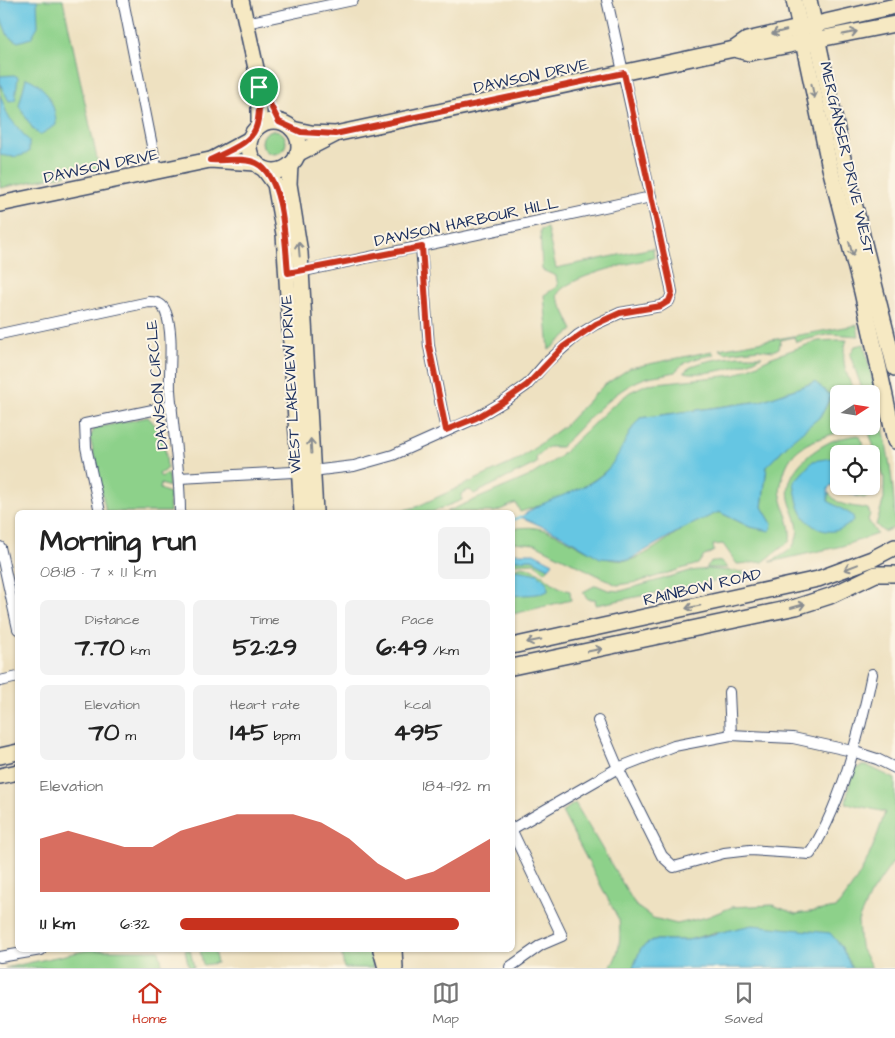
<!DOCTYPE html>
<html lang="en">
<head>
<meta charset="utf-8">
<style>
	:root { --surface:#fff; --page:#f2f2f2; --text:#222; --muted:#767676; --line:#e0e0e0; --accent:#c8321e }
	body { margin:0; font-family:"Architects Daughter",sans-serif; background:var(--page); color:var(--text); height:100vh; display:flex; flex-direction:column; font-size:19px; white-space:nowrap }
	* { box-sizing:border-box; margin:0 }
	p { font-size:16px; color:var(--muted) }
	.icon { flex:none; width:28px; height:28px; fill:none; stroke:currentColor; stroke-width:2; stroke-linecap:round; stroke-linejoin:round }
	.map { position:relative; flex:1; overflow:hidden }
	.details { position:absolute; left:15px; top:510px; width:500px; height:442px; display:flex; flex-direction:column; background:var(--surface); border-radius:8px; box-shadow:0 1px 4px #0004 }
	.details>* { flex:none }
	.needle { width:32px; rotate:78deg }
	.tools { position:absolute; left:830px; top:385px; display:grid; gap:10px }
	.tools a { display:grid; place-items:center; width:50px; height:50px; border-radius:8px; background:var(--surface); box-shadow:0 1px 4px #0004; font-size:25px }
	.pin { position:absolute; display:grid; place-items:center; width:42px; height:42px; color:#fff; margin:-21px; border:2px solid #fff; border-radius:50%; box-shadow:0 1px 5px #0007 }
	.round { display:grid; place-items:center; flex:none; width:52px; height:52px; border-radius:8px; background:var(--page) }
	.headline { display:flex; align-items:center; justify-content:space-between; height:85px; padding:0 25px }
	h1 { font-size:28px; font-weight:800; line-height:38px }
	.stats { display:grid; grid-template-columns:repeat(3,1fr); gap:8px; height:85px; padding:5px 25px }
	.stats div { display:grid; align-content:center; border-radius:8px; background:var(--page); text-align:center }
	.stats b { font-size:25px; font-weight:800 }
	.stats small { font-size:14px; font-weight:400 }
	.stats p { font-size:14px }
	.chart { height:140px; padding:10px 25px }
	.chart p { display:flex; justify-content:space-between }
	.chart svg { width:100%; height:90px; margin-top:5px; fill:var(--accent); opacity:.7 }
	ul { padding:0 25px; list-style:none; font-size:16px }
	li { display:grid; grid-template-columns:80px 60px 1fr; align-items:center; height:38px }
	li i { height:12px; border-radius:6px; background:var(--accent) }
	.dock { display:flex; justify-content:space-around; align-items:center; height:70px; border-top:1px solid var(--line); background:var(--surface); font-size:14px; color:var(--muted) }
	.dock a { display:grid; justify-items:center; gap:2px }
	.dock .current { color:var(--accent) }
	.map>svg:first-child { display:block }
	.green { fill:#8dd18a; stroke:#548074 }
	.water { fill:#65c6e3; stroke:#407aa0 }
	.lines { fill:none; stroke-linecap:round; stroke-linejoin:round }
	.stream { stroke:#65c6e3; stroke-width:2.5 }
	.street-casing { stroke:#3b4a6d; stroke-width:12 }
	.secondary-casing { stroke:#3b4a6d; stroke-width:18 }
	.street { stroke:#fff; stroke-width:10 }
	.secondary { stroke:#f6e9c3; stroke-width:15 }
	.oneway { stroke:#888c90 }
	.route-casing { stroke:#fff; stroke-width:10 }
	.route { stroke:#c8321e; stroke-width:6 }
	.labels { text-anchor:middle; stroke-width:4; stroke-linejoin:round; paint-order:stroke }
	.street-label { font-size:16px; fill:#1b2f5e; stroke:#fcf5e5 }
</style>
</head>
<body>
<div class="map">
<svg width="895" height="968" viewBox="0 0 895 968">
	<rect width="100%" height="100%" fill="#fcf5e5"/>
	<filter id="ink" filterUnits="userSpaceOnUse"><feTurbulence type="fractalNoise" baseFrequency=".02" numOctaves="2"/><feDisplacementMap in="SourceGraphic" scale="10" xChannelSelector="R" yChannelSelector="G"/><feConvolveMatrix kernelMatrix="1 2 1 2 8 2 1 2 1" color-interpolation-filters="sRGB"/></filter>
	<filter id="wash" filterUnits="userSpaceOnUse"><feTurbulence type="fractalNoise" baseFrequency=".0096" numOctaves="4" result="noise"/><feDisplacementMap in="SourceGraphic" scale="20" xChannelSelector="R" yChannelSelector="G"/><feGaussianBlur stdDeviation="1.12" result="paint"/><feColorMatrix in="noise" values="0 0 0 0 0 0 0 0 0 0 0 0 0 0 0 0 0 1.4 0 .05"/><feComposite in="paint" operator="in"/></filter>
	<g filter="url(#wash)">
		<rect width="100%" height="100%" fill="#eee1c1"/>
		<!-- green -->
		<g class="green">
			<path d="M0 0H63L99 168 0 188Z"/>
			<circle cx="274" cy="142" r="12"/>
			<path d="M547 228 556 268 653 248 654 258C636 262 562 277 557 296L573 330 549 350 544 295 558 286 556 276 542 270 540 230Z"/>
			<path d="M857 325 859 336 830 334 796 342 794 337 781 340 779 348 773 351 759 349 725 353 719 349Z"/>
			<path d="M838 340H847C839 360 847 375 855 394H839V426H854C826 439 793 439 784 473 782 481 779 488 781 496 784 511 792 526 790 541L763 562 737 564 723 544 713 545 714 551 703 557 698 564 638 582 617 585 535 544 513 542V529C560 518 585 565 628 560 645 558 669 537 684 528 695 522 707 517 719 512L750 527 772 524 762 507 767 466 792 440 815 382 761 401 640 418C628 432 625 446 615 461 597 486 549 503 520 512L516 503 495 512H446L530 476 558 458 611 407 630 392 647 384 735 375 772 357 818 341Z"/>
			<path d="M864 344C877 402 895 467 895 527L884 532 876 525 884 498V478L867 426H871V394H864L850 355 855 346Z"/>
			<path d="M712 351 714 355C700 357 684 360 675 372 665 375 654 375 645 378 612 390 585 423 561 447H548L536 458 537 463 474 494 470 490 464 492 461 496 462 500 432 512H396L416 507 518 460 563 427 603 386 630 368Z"/>
			<path d="M738 356H762C746 366 703 377 684 372 696 360 722 359 738 356Z"/>
			<path d="M148 417C165 435 165 445 167 469L159 474 161 477 168 473 169 487 161 484 160 489 169 493 170 512H106L90 437 95 428Z"/>
			<path d="M858 435 868 454H839V457C823 459 805 471 794 482L802 513 838 508 828 501 827 495 829 493C840 508 851 505 868 509L870 514 868 520 877 534 842 546 770 562C781 556 795 550 797 536 800 522 792 512 789 499 784 473 808 453 828 443 836 438 849 437 858 435Z"/>
			<path d="M871 461 876 484 873 494 864 498 856 496 864 490V486H871Z"/>
			<path d="M532 559 549 568 545 572 534 563 513 564V560Z"/>
			<path d="M712 561 722 562 728 568H705Z"/>
			<path d="M522 566C542 568 551 588 570 591L571 600 513 614V569Z"/>
			<path d="M708 569 754 573 596 605 595 599H587L583 592 596 585 608 590 621 591 690 571Z"/>
			<path d="M861 766H868L895 779V859L870 895 858 921 860 946 872 968H852L841 946 716 932 688 940H653L641 948 633 968H610C620 953 621 938 619 920L562 812 575 803 636 906 653 918 677 924 707 917 732 907 773 905 796 914 836 908C862 877 873 850 885 812L846 803 852 771Z"/>
			<path d="M88 950H159L163 968H5Z"/>
			<path d="M185 950H190L194 967 189 968Z"/>
			<path d="M200 950H214L217 963 203 965Z"/>
			<path d="M341 950H369L373 968H344Z"/>
		</g>
		<!-- water -->
		<g class="water">
			<path d="M0 0H37L38 26 31 38 18 42 8 36 0 16Z"/>
			<path d="M14 75 18 77 15 100 9 101 0 84V76Z"/>
			<path d="M26 78C45 84 56 105 56 125L40 135 33 129 19 106Z"/>
			<path d="M0 95 8 116 29 141V152C20 158 10 157 0 155Z"/>
			<path d="M815 382 831 396 821 416 792 440 767 466 762 507 772 524 770 531 750 527 719 512 684 528 629 560 600 558 562 535 521 517C545 497 581 494 604 473 621 457 625 435 640 418L761 401Z"/>
			<path d="M839 457V486H864V490L856 496 831 485 828 489V501L852 515 854 519C839 538 813 534 802 513 797 504 796 493 794 482L813 461Z"/>
			<path d="M513 553H534L553 563 549 568 532 559 513 560Z"/>
			<path d="M516 570 538 574 547 583 548 591C537 596 524 594 513 596V571Z"/>
			<path d="M752 925 830 933 841 946 852 968H633L641 948 653 940H688Z"/>
		</g>
		<g class="lines">
			<!-- stream -->
			<path class="stream" d="M512 520 521 517"/>
		</g>
	</g>
	<g filter="url(#ink)">
		<g class="lines">
			<defs>
				<g id="street">
					<path d="M123 0 157 171"/>
					<path d="M246 23 353 0"/>
					<path d="M421 247 429 346 446 430"/>
					<path d="M295 273 651 197"/>
					<path d="M0 334 149 302C158 302 163 304 166 313 174 334 169 368 170 390 173 431 180 471 180 512"/>
					<path d="M179 478 312 471 354 466 393 455 476 418 503 402 527 385 546 363 578 335 596 324 620 313 661 306 669 301 672 293 671 287 607 0"/>
					<path d="M100 512 86 447 85 424 172 406"/>
					<path d="M0 547 18 629"/>
					<path d="M0 681 18 677"/>
					<path d="M729 692 731 735"/>
					<path d="M598 721 618 768 662 856 674 867 724 853 750 850 810 854C842 803 860 733 872 674"/>
					<path d="M512 829 618 768 674 746 731 735 793 738 852 751 877 759 895 768"/>
					<path d="M0 957 41 950"/>
					<path d="M510 967 541 945 562 936 512 831"/>
				</g>
				<g id="secondary">
					<path d="M241 0 259 82V126"/>
					<path d="M794 0 830 168 862 292 895 441"/>
					<path d="M809 0 844 163 895 368"/>
					<path d="M734 49 747 40 895 6"/>
					<circle cx="274" cy="146" r="25"/>
					<path d="M292 129 311 133 335 134 720 52 734 49 749 53 895 24"/>
					<path d="M297 154 334 135"/>
					<path d="M213 159 250 139"/>
					<path d="M290 165 289 184 300 253 315 512"/>
					<path d="M264 169 275 184 284 234 302 512"/>
					<path d="M0 204 210 160 256 163"/>
					<path d="M512 646 818 579 872 559 895 547"/>
					<path d="M512 667 796 607 830 596 876 574H895"/>
					<path d="M0 756 18 752"/>
					<path d="M0 776 18 772"/>
					<path d="M381 950 386 968"/>
					<path d="M394 950 395 968"/>
				</g>
			</defs>
			<!-- street casing -->
			<use href="#street" class="street-casing"/>
			<!-- secondary casing -->
			<use href="#secondary" class="secondary-casing"/>
			<!-- street -->
			<use href="#street" class="street"/>
			<!-- secondary -->
			<use href="#secondary" class="secondary"/>
		</g>
		<!-- one-way arrows -->
		<defs><path id="oneway-shaft" d="M-6 0H5M1.5-3L5.5 0L1.5 3" fill="none" stroke-width="1.6" stroke-linecap="round" stroke-linejoin="round" transform="scale(1.25)"/></defs>
		<g class="oneway">
			<use href="#oneway-shaft" transform="translate(779 32) rotate(167)"/>
			<use href="#oneway-shaft" transform="translate(850 33) rotate(-12)"/>
			<use href="#oneway-shaft" transform="translate(813 91) rotate(78)"/>
			<use href="#oneway-shaft" transform="translate(299 249) rotate(-95)"/>
			<use href="#oneway-shaft" transform="translate(851 249) rotate(75)"/>
			<use href="#oneway-shaft" transform="translate(311 446) rotate(-93)"/>
			<use href="#oneway-shaft" transform="translate(851 567) rotate(159)"/>
			<use href="#oneway-shaft" transform="translate(798 606) rotate(-16)"/>
			<use href="#oneway-shaft" transform="translate(693 607) rotate(168)"/>
			<use href="#oneway-shaft" transform="translate(534 641) rotate(168)"/>
			<use href="#oneway-shaft" transform="translate(595 650) rotate(-12)"/>
		</g>
	</g>
	<g class="lines" filter="url(#ink)">
		<defs>
			<path id="route" d="M624 73 671 287 672 293 669 301 661 306 620 313 596 324 563 347 527 385 503 402 476 418 446 430 429 346 422 247 288 273C285 245 285 177 256 163 244 157 223 161 210 160 259 137 260 137 259 82L279 122 301 132 335 134Z"/>
		</defs>
		<!-- route casing -->
		<use href="#route" class="route-casing"/>
		<!-- route -->
		<use href="#route" class="route"/>
	</g>
	<g class="labels">
		<!-- street labels -->
		<g class="street-label">
			<text transform="translate(531 75) rotate(-12)" y="6">DAWSON DRIVE</text>
			<text transform="translate(848 158) rotate(77)" y="6">MERGANSER DRIVE WEST</text>
			<text transform="translate(101 165) rotate(-12)" y="6">DAWSON DRIVE</text>
			<text transform="translate(466 221) rotate(-12)" y="6">DAWSON HARBOUR HILL</text>
			<text transform="translate(290 384) rotate(-93)" y="6">WEST LAKEVIEW DRIVE</text>
			<text transform="translate(156 385) rotate(-95)" y="6">DAWSON CIRCLE</text>
			<text transform="translate(702 586) rotate(-13)" y="6">RAINBOW ROAD</text>
		</g>
	</g>
</svg>
<div class="tools">
<a><svg class="needle" viewBox="-14 -14 28 28"><path d="M0-13l5 13h-10z" fill="#e53935"/><path d="M0 13l5-13h-10z" fill="#767676"/></svg></a>
<a><svg class="icon" aria-label="locate" viewBox="0 0 24 24"><circle cx="12" cy="12" r="6"/><path d="M12 2v4M12 18v4M2 12h4M18 12h4"/></svg></a>
</div>
<div class="pin" style="left:259px;top:87px;background:#1e9e55"><svg class="icon" aria-label="arrive" viewBox="0 0 24 24"><path d="M6 21V4h12l-3 4 3 4H6"/></svg></div>
<section class="details">
<div class="headline"><div><h1>Morning run</h1><p>08:18 · 7 × 1.1 km</p></div><a class="round"><svg class="icon" aria-label="share" viewBox="0 0 24 24"><path d="M12 15V3M7 8l5-5 5 5M5 13v7h14v-7"/></svg></a></div>
<div class="stats">
<div><p>Distance</p><b>7.70<small> km</small></b></div>
<div><p>Time</p><b>52:29</b></div>
<div><p>Pace</p><b>6:49<small> /km</small></b></div>
</div>
<div class="stats">
<div><p>Elevation</p><b>70<small> m</small></b></div>
<div><p>Heart rate</p><b>145<small> bpm</small></b></div>
<div><p>kcal</p><b>495</b></div>
</div>
<div class="chart"><p><span>Elevation</span>184–192 m</p>
<svg viewBox="0 0 160 44" preserveAspectRatio="none"><path d="M0 44V18L10 14L20 18L30 22L40 22L50 14L60 10L70 6L80 6L90 6L100 10L110 18L120 30L130 38L140 34L150 26L160 18V44z"/></svg>
</div>
<ul>
<li><b>1.1 km</b>6:32<i style="width:90%"></i></li>
</ul>
</section>
</div>
<nav class="dock">
<a class="current"><svg class="icon" aria-label="home" viewBox="0 0 24 24"><path d="M3 11l9-7 9 7M6 9v11h12V9"/></svg>Home</a>
<a><svg class="icon" aria-label="map" viewBox="0 0 24 24"><path d="M3 6l6-2 6 2 6-2v14l-6 2-6-2-6 2zM9 4v14M15 6v14"/></svg>Map</a>
<a><svg class="icon" aria-label="saved" viewBox="0 0 24 24"><path d="M7 4h10v16l-5-4-5 4z"/></svg>Saved</a>
</nav>
</body>
</html>
